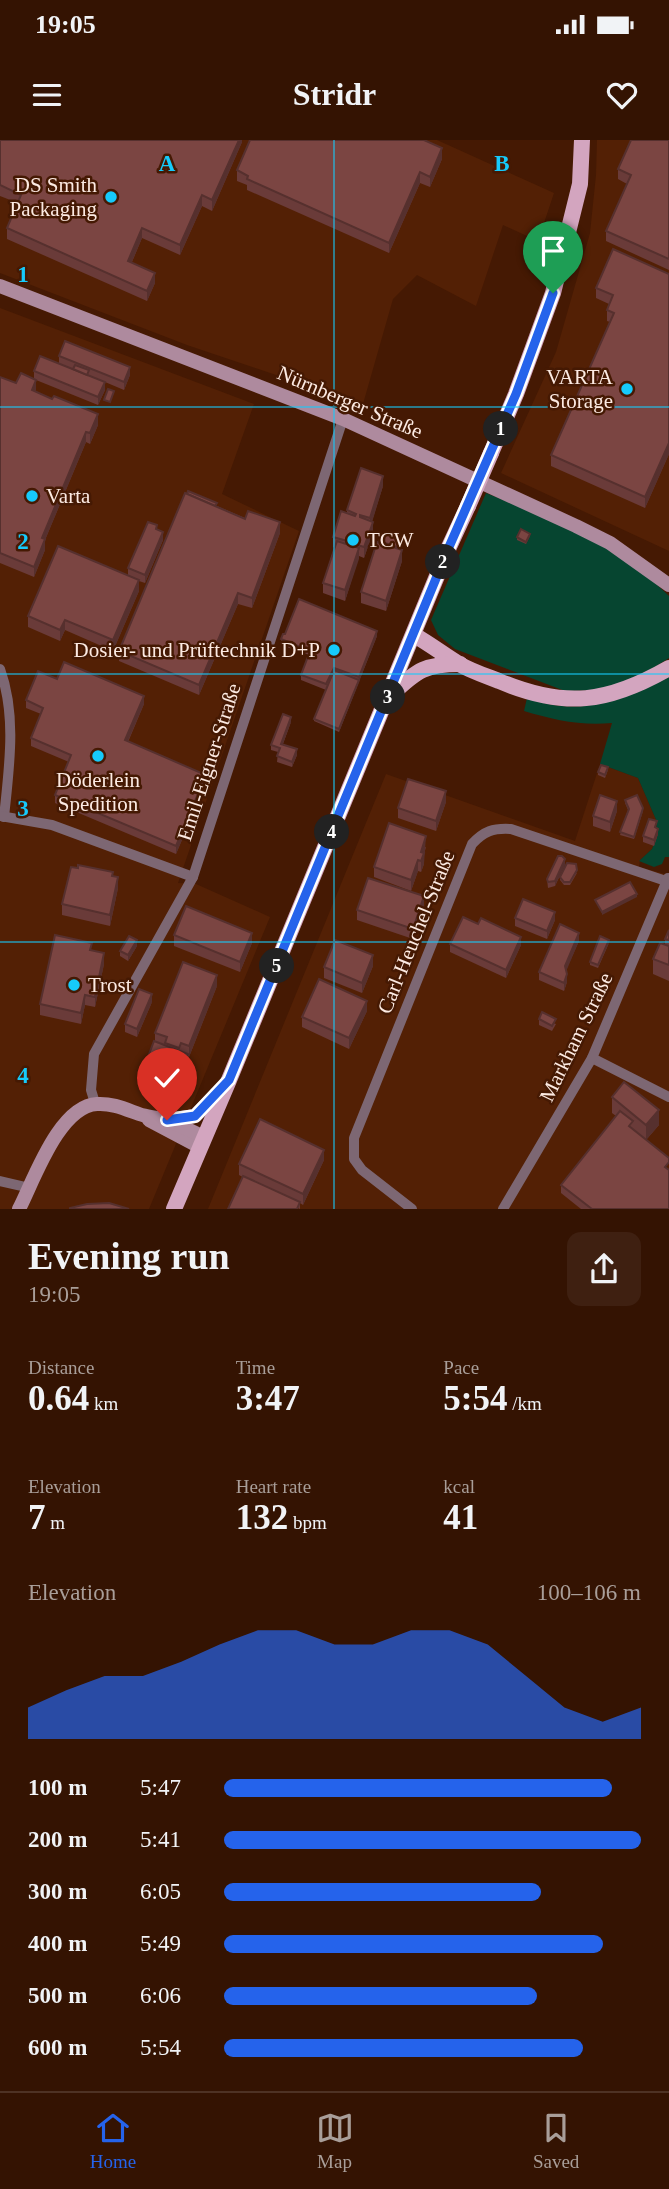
<!DOCTYPE html>
<html lang="en">
<head>
<meta charset="utf-8">
<style>
	:root { --surface:#341302; --page:#3f2011; --text:#f1f3f6; --muted:#a99e99; --line:#4e3224; --accent:#2563eb }
	body { margin:0; font-family:"Times New Roman",serif; background:var(--page); color:var(--text); height:100vh; display:flex; flex-direction:column; font-size:26px; white-space:nowrap }
	* { box-sizing:border-box; margin:0 }
	p { font-size:23px; color:var(--muted) }
	.icon { flex:none; width:38px; height:38px; fill:none; stroke:currentColor; stroke-width:2; stroke-linecap:round; stroke-linejoin:round }
	.map { position:relative; height:1069px; overflow:hidden }
	.sheet { display:flex; flex-direction:column; background:var(--surface); flex:1 }
	.sheet>* { flex:none }
	.pin { position:absolute; display:grid; place-items:center; width:60px; height:60px; color:#fff; margin:-72px -30px; border-radius:50% 50% 50% 0; rotate:-45deg; box-shadow:0 0 7px #0007 }
	.pin .icon { rotate:45deg }
	.km { position:absolute; width:35px; height:35px; margin:-18px; border-radius:50%; background:#222; color:#fff; font-size:19px; line-height:35px; text-align:center }
	.round { display:grid; place-items:center; flex:none; width:74px; height:74px; border-radius:14px; background:var(--page) }
	.summary { display:flex; align-items:center; justify-content:space-between; height:119px; padding:0 28px }
	h1 { font-size:38px; font-weight:800; line-height:52px }
	.metrics { display:grid; grid-template-columns:repeat(3,1fr); gap:10px; height:119px; padding:7px 28px }
	.metrics div { display:grid; align-content:center }
	.metrics b { font-size:35px; font-weight:800 }
	.metrics small { font-size:19px; font-weight:400 }
	.metrics p { font-size:19px }
	.chart { height:196px; padding:14px 28px }
	.chart p { display:flex; justify-content:space-between }
	.chart svg { width:100%; height:126px; margin-top:7px; fill:var(--accent); opacity:.7 }
	ul { padding:0 28px; list-style:none; font-size:23px }
	li { display:grid; grid-template-columns:112px 84px 1fr; align-items:center; height:52px }
	li i { height:18px; border-radius:9px; background:var(--accent) }
	.status { display:flex; justify-content:space-between; align-items:center; height:49px; padding:0 35px; background:var(--surface); direction:ltr }
	.status svg { height:19px; fill:currentColor }
	header { display:flex; justify-content:space-between; align-items:center; height:91px; padding:0 28px; background:var(--surface); font-size:32px; font-weight:800 }
	.dock { display:flex; justify-content:space-around; align-items:center; height:98px; border-top:2px solid var(--line); background:var(--surface); font-size:19px; color:var(--muted) }
	.dock a { display:grid; justify-items:center; gap:4px }
	.dock .active { color:var(--accent) }
	.map>svg:first-child { display:block }
	.built { fill:#532005 }
	.green { fill:#064530 }
	.lines { fill:none; stroke-linecap:round; stroke-linejoin:round }
	.street { stroke:#7d6773; stroke-width:10 }
	.secondary { stroke:#ae8a9e; stroke-width:14 }
	.primary { stroke:#d3a5bf; stroke-width:16 }
	.primary-bridge { stroke:#d3a5bf; stroke-width:16 }
	.wall { fill:#6a3b39 }
	.shaded-wall { fill:#56302e }
	.building { fill:#7b4542; stroke:#56302e; stroke-width:2 }
	.route-casing { stroke:#fff; stroke-width:14 }
	.route { stroke:#2563eb; stroke-width:9 }
	.grid { fill:none; stroke:#16cafb; stroke-width:2; stroke-opacity:0.55 }
	.poi-dot { fill:#16cafb; stroke:#451903; stroke-width:2.5 }
	.labels { text-anchor:middle; stroke-width:5; stroke-linejoin:round; paint-order:stroke }
	.poi-label { font-size:21px; fill:#fceae2; stroke:#451903; text-anchor:end }
	.street-label { font-size:21px; fill:#fceae2; stroke:#451903 }
	.grid-label { font-size:23px; text-anchor:middle; font-weight:bold; fill:#16cafb; stroke:#451903; stroke-width:5; stroke-linejoin:round; paint-order:stroke }
</style>
</head>
<body>
<div class="status"><b>19:05</b><svg viewBox="0 0 49 12"><path d="M0 12V9h3v3zM5 12V6h3v6zM10 12V3h3v9zM15 12V0h3v12zM26 1h20v11H26zM47 4h2v5h-2z"/></svg></div>
<header><svg class="icon" aria-label="menu" viewBox="0 0 24 24"><path d="M4 6h16M4 12h16M4 18h16"/></svg>Stridr<svg class="icon" aria-label="heart" viewBox="0 0 24 24"><path d="M12 20l-8-8c-3-5 5-10 8-4 3-6 11-1 8 4z"/></svg></header>
<div class="map">
<svg width="669" height="1069" viewBox="0 0 669 1069">
	<rect width="100%" height="100%" fill="#451903"/>
	<!-- built -->
	<g class="built">
		<path d="M0 0H437L554 53 538 101 503 85 476 166 417 135 393 159 361 271 282 237 187 205 0 133Z"/>
		<path d="M597 0H669V411L501 333 556 212 590 93 596 35Z"/>
		<path d="M0 168 254 264 222 354 299 391 178 743 196 744 270 777 149 1069H0Z"/>
		<path d="M600 624 638 638 657 682 655 692 658 694 652 709 640 720 639 727 669 735V1069H208L386 634 575 701Z"/>
	</g>
	<!-- green -->
	<g class="green">
		<path d="M486 353 575 389 637 426 669 456V518L647 532 602 550 565 551 455 509 438 495 431 480Z"/>
		<path d="M669 534V717H665L662 724 654 727 639 721 652 709 658 694 655 693 657 682 638 638 600 624 612 583C581 586 554 580 524 571L527 558C582 578 621 560 669 534Z"/>
	</g>
	<g class="lines">
		<!-- street -->
		<g class="street">
			<path d="M0 529C17 576 9 628 4 677"/>
			<path d="M0 676 52 685 193 737"/>
			<path d="M592 918 669 957"/>
			<path d="M95 963 91 950 94 914 193 737 343 279"/>
			<path d="M0 1041 30 1048"/>
			<path d="M412 1069 362 1030 354 1019V998L472 704C484 691 493 688 511 689L669 742"/>
			<path d="M503 1069 592 918 668 738"/>
		</g>
		<!-- secondary -->
		<g class="secondary">
			<path d="M0 146 343 279 576 386 610 403 669 445"/>
			<path d="M149 980 200 1007"/>
			<path d="M169 980 195 976 224 947"/>
			<path d="M19 1069C34 1040 59 966 97 964 112 963 125 969 139 974 147 977 156 977 165 980 179 984 192 992 205 997"/>
		</g>
		<!-- primary -->
		<g class="primary">
			<path d="M491 313 516 254 553 153 580 44 582 0"/>
			<path d="M414 495C430 504 444 515 459 524 471 531 486 536 499 541 565 569 608 563 669 528"/>
			<path d="M393 553C417 530 426 524 460 524"/>
			<path d="M174 1069 229 940 449 407 468 366"/>
		</g>
		<!-- primary-bridge -->
		<path class="primary-bridge" d="M468 366 491 313"/>
	</g>
	<!-- wall -->
	<g class="wall">
		<path d="M0 0H242V2L212 71 202 66 180 115 142 98 132 122 155 143 147 161 7 99V88L18 63 0 56Z"/>
		<path d="M669 0V130L606 101V91L627 44 618 39V29Z"/>
		<path d="M442 19 430 47 420 43 389 113 247 50V45L237 41V30Z"/>
		<path d="M669 134V314L645 368 551 326V315L610 182 607 181V170L609 164 596 158V148Z"/>
		<path d="M59 216 130 235 124 250 105 242V250L98 265 36 240 35 252 98 285 90 304 86 302 45 400V410L34 437 0 423V237L16 243 34 239V231L59 224Z"/>
		<path d="M383 346 372 381 373 392 364 418 359 416 345 461 323 453V443L334 408 333 407V397L347 373V370Z"/>
		<path d="M217 366 280 393 252 468 238 464 199 555 119 521V511Z"/>
		<path d="M157 389 163 400 145 443 139 441V451L113 511 65 490 60 501 28 487V476L128 436V428Z"/>
		<path d="M530 396 526 404 517 400V397Z"/>
		<path d="M379 402 403 405 401 410 402 421 386 471 361 463V452Z"/>
		<path d="M377 496 339 592 314 581V579L326 550 301 540V535L309 515 281 505V499Z"/>
		<path d="M57 539 144 564 128 602 206 643 176 714 55 663V655L69 622 31 606V598L41 574 26 568V560Z"/>
		<path d="M291 582 283 604 297 615 292 627 277 622 278 612 271 610V605Z"/>
		<path d="M608 630 605 638 598 635V632Z"/>
		<path d="M625 660 643 671 634 699 620 695 628 670 625 663Z"/>
		<path d="M446 662 436 691 398 678V668Z"/>
		<path d="M617 671 610 692 593 686V676Z"/>
		<path d="M656 688 658 694 654 706 643 702V696Z"/>
		<path d="M426 707 424 714V724L421 732 418 731 411 751 374 737V727Z"/>
		<path d="M565 725 555 746 548 748 547 739Z"/>
		<path d="M577 733 570 745H564L560 740V737Z"/>
		<path d="M113 736 118 748 110 786 62 775V764Z"/>
		<path d="M424 767 413 799 357 780V770Z"/>
		<path d="M515 778 555 780 547 799 515 786Z"/>
		<path d="M669 790V841L653 834V819L665 805V799Z"/>
		<path d="M174 795 252 803 240 832 174 806Z"/>
		<path d="M579 801 566 830 567 842 564 851 539 840V832Z"/>
		<path d="M609 803 598 828 590 825V822Z"/>
		<path d="M450 804 521 805 506 838 450 812Z"/>
		<path d="M137 806 128 821 120 816V811Z"/>
		<path d="M92 811 104 824 95 867 85 865 81 884 40 875V864Z"/>
		<path d="M373 826 362 853 324 838V827Z"/>
		<path d="M217 846 189 917 188 916V922L179 946 145 933V925L155 902V893Z"/>
		<path d="M152 862 137 897 125 892V884Z"/>
		<path d="M367 871 349 909 302 887V877Z"/>
		<path d="M539 879 556 884 552 891 539 885Z"/>
		<path d="M612 957 659 985 646 1000 669 1069H581L561 1053V1045L616 976 612 973Z"/>
		<path d="M324 1020 303 1065 300 1063V1069L239 1035V1024Z"/>
	</g>
	<!-- shaded-wall -->
	<g class="shaded-wall">
		<path d="M239 0H242V2L212 71V60Z"/>
		<path d="M442 8V19L430 47V37Z"/>
		<path d="M420 32V43L389 113V103Z"/>
		<path d="M202 55V66L180 115V105Z"/>
		<path d="M142 88V98L128 131V121Z"/>
		<path d="M155 133V143L147 161V151Z"/>
		<path d="M130 227V235L124 250V242Z"/>
		<path d="M36 240V250L32 261V250Z"/>
		<path d="M105 242V250L98 265V257Z"/>
		<path d="M98 274V285L90 304V293Z"/>
		<path d="M86 292V302L45 400V410L34 437V427L42 398Z"/>
		<path d="M669 303V314L645 368V357Z"/>
		<path d="M383 336V346L370 389V378Z"/>
		<path d="M280 382V393L252 468V458Z"/>
		<path d="M373 382V392L364 418V407Z"/>
		<path d="M163 392V400L145 443V435Z"/>
		<path d="M359 408V419L345 461V450Z"/>
		<path d="M402 410V421L386 471V461Z"/>
		<path d="M139 440V451L113 511V500Z"/>
		<path d="M238 453V464L199 555V545Z"/>
		<path d="M65 480V490L60 501V490Z"/>
		<path d="M377 491V496L339 592V589Z"/>
		<path d="M144 556V564L125 608V600Z"/>
		<path d="M291 577V582L281 609V604Z"/>
		<path d="M297 609V615L292 627V622Z"/>
		<path d="M206 635V643L176 714V706Z"/>
		<path d="M446 651V662L436 691V681Z"/>
		<path d="M617 661V671L610 692V682Z"/>
		<path d="M658 689V694L654 706V700Z"/>
		<path d="M426 696 424 724 421 732V712Z"/>
		<path d="M565 719V725L555 746V741Z"/>
		<path d="M418 720V731L411 751V740Z"/>
		<path d="M118 737V748L110 786V775Z"/>
		<path d="M637 754V757L602 775V772Z"/>
		<path d="M424 756V767L413 799V789Z"/>
		<path d="M555 772V780L547 799V791Z"/>
		<path d="M252 793V803L240 832V822Z"/>
		<path d="M579 793V801L565 834V826Z"/>
		<path d="M521 797V805L506 838V830Z"/>
		<path d="M137 800V806L128 821V815Z"/>
		<path d="M104 813V824L95 867V857Z"/>
		<path d="M373 815V826L362 853V843Z"/>
		<path d="M567 834V842L564 851V843Z"/>
		<path d="M217 835V846L189 917V906Z"/>
		<path d="M152 854V862L137 897V889Z"/>
		<path d="M85 855V865L81 884V873Z"/>
		<path d="M367 861V871L349 909V898Z"/>
		<path d="M188 914V922L179 946V938Z"/>
		<path d="M659 970V985L646 1000V985Z"/>
		<path d="M324 1010V1020L303 1065V1054Z"/>
	</g>
	<!-- building -->
	<g class="building">
		<path d="M0 0H239L212 60 202 55 180 105 142 88 128 121 155 133 147 151 7 88 21 55 0 45Z"/>
		<path d="M250 0H424L442 8 430 37 420 32 389 103 247 39 248 36 237 30Z"/>
		<path d="M631 0H669V119L606 91 631 35 618 29Z"/>
		<path d="M613 109 669 134V303L645 357 551 315 614 173 607 170 613 155 596 148Z"/>
		<path d="M65 201 130 227 124 242 59 216Z"/>
		<path d="M40 216 105 242 98 257 34 231Z"/>
		<path d="M75 225 89 230 87 235 73 229Z"/>
		<path d="M21 233 36 240 32 250 52 259 54 256 98 274 90 293 86 292 42 398 45 399 34 427 0 413V237L16 243Z"/>
		<path d="M108 249 114 251 110 262 104 260Z"/>
		<path d="M361 328 383 336 370 378 360 375V377L373 382 364 407 351 403 350 405 359 408 345 450 323 443 337 401 346 404 347 401 333 397 341 371 355 376 356 374 347 370Z"/>
		<path d="M188 351 217 363 215 366 187 354Z"/>
		<path d="M185 353 245 379 248 371 280 382 252 458 238 453 199 545 119 511Z"/>
		<path d="M148 382 157 385 156 389 163 392 145 435 128 428Z"/>
		<path d="M521 389 530 394 526 402 517 397Z"/>
		<path d="M382 393 403 399 400 408 379 401Z"/>
		<path d="M377 402 402 410 386 461 361 452Z"/>
		<path d="M58 406 139 440 113 500 65 480 60 490 28 476Z"/>
		<path d="M299 459 377 491 359 537 334 528 326 544 301 535 310 511 281 499 283 494H285Z"/>
		<path d="M64 522 144 556 125 600 206 635 176 706 55 655 71 615 31 598 43 568 26 560 38 531 57 539Z"/>
		<path d="M334 530 359 540 339 589 314 579Z"/>
		<path d="M283 574 291 577 281 604 297 609 292 622 277 616 280 608 271 605Z"/>
		<path d="M601 625 608 627 605 635 598 632Z"/>
		<path d="M408 639 446 651 436 681 398 668Z"/>
		<path d="M600 655 617 661 610 682 593 676Z"/>
		<path d="M637 655 643 668 634 697 620 692 629 669 625 660Z"/>
		<path d="M649 679 657 681 655 687 658 689 654 700 643 696Z"/>
		<path d="M389 683 426 696 421 712 424 713 421 721 418 720 411 740 374 727Z"/>
		<path d="M558 716H562L565 719 555 741 548 742 547 739Z"/>
		<path d="M567 723 576 724 577 730 570 742H564L560 737Z"/>
		<path d="M78 725 113 732 112 736 118 737 110 775 62 764 71 727 78 728Z"/>
		<path d="M368 738 424 756 413 789 357 770Z"/>
		<path d="M630 742 637 754 602 772 595 760Z"/>
		<path d="M523 759 555 772 547 791 515 778Z"/>
		<path d="M186 766 252 793 240 822 174 795Z"/>
		<path d="M463 777 478 784 481 778 521 797 506 830 450 804Z"/>
		<path d="M560 784 579 793 565 826 567 834 564 843 539 832Z"/>
		<path d="M669 790V800L665 799Z"/>
		<path d="M55 795 92 803 90 810 104 813 95 857 85 855 81 873 40 864Z"/>
		<path d="M129 796 137 800 128 815 120 811Z"/>
		<path d="M600 796 609 800 598 825 590 822Z"/>
		<path d="M335 800 373 815 362 843 324 827Z"/>
		<path d="M660 803 669 806V825L653 819Z"/>
		<path d="M183 822 217 835 189 906 181 903 179 908 165 903 167 897 155 893Z"/>
		<path d="M319 839 367 861 349 898 302 877Z"/>
		<path d="M139 849 152 854 137 889 125 884Z"/>
		<path d="M542 872 556 879 552 886 539 879Z"/>
		<path d="M154 901 188 914 179 938 145 925Z"/>
		<path d="M624 942 659 970 646 985 612 957Z"/>
		<path d="M620 971 633 981 629 986 669 1018V1022L665 1027 669 1030V1069H592L561 1045Z"/>
		<path d="M260 979 324 1010 303 1054 239 1024Z"/>
		<path d="M243 1036 300 1062 297 1069H228Z"/>
		<path d="M109 1063 129 1069H70V1068L87 1064Z"/>
	</g>
	<g class="lines">
		<defs>
			<path id="route" d="M167 980 195 976 229 940 449 407 516 254 553 153"/>
		</defs>
		<!-- route casing -->
		<use href="#route" class="route-casing"/>
		<!-- route -->
		<use href="#route" class="route"/>
	</g>
	<!-- grid -->
	<path class="grid" d="M334 0V1069M0 267H669M0 534H669M0 802H669"/>
	<!-- markers -->
	<g class="poi-dot">
		<circle cx="111" cy="57" r="7"/>
		<circle cx="627" cy="249" r="7"/>
		<circle cx="32" cy="356" r="7"/>
		<circle cx="353" cy="400" r="7"/>
		<circle cx="334" cy="510" r="7"/>
		<circle cx="98" cy="616" r="7"/>
		<circle cx="74" cy="845" r="7"/>
	</g>
	<g class="labels">
		<!-- poi labels -->
		<g class="poi-label">
			<text x="97" y="52">DS Smith<tspan x="97" dy="24">Packaging</tspan></text>
			<text x="613" y="244">VARTA<tspan x="613" dy="24">Storage</tspan></text>
			<text x="46" y="363" text-anchor="start">Varta</text>
			<text x="367" y="407" text-anchor="start">TCW</text>
			<text x="320" y="517">Dosier- und Prüftechnik D+P</text>
			<text x="98" y="647" text-anchor="middle">Döderlein<tspan x="98" dy="24">Spedition</tspan></text>
			<text x="88" y="852" text-anchor="start">Trost</text>
		</g>
		<!-- street labels -->
		<g class="street-label">
			<text transform="translate(350 262) rotate(23)" y="7">Nürnberger Straße</text>
			<text transform="translate(209 622) rotate(-72)" y="7">Emil-Eigner-Straße</text>
			<text transform="translate(416 792) rotate(-68)" y="7">Carl-Heuchel-Straße</text>
			<text transform="translate(576 897) rotate(-64)" y="7">Markham Straße</text>
		</g>
	</g>
	<g class="grid-label">
		<text x="167" y="31">A</text>
		<text x="502" y="31">B</text>
		<text x="23" y="142">1</text>
		<text x="23" y="409">2</text>
		<text x="23" y="676">3</text>
		<text x="23" y="943">4</text>
	</g>
</svg>
<div class="pin" style="left:553px;top:153px;background:#1e9e55"><svg class="icon" aria-label="arrive" viewBox="0 0 24 24"><path d="M6 21V4h12l-3 4 3 4H6"/></svg></div>
<div class="pin" style="left:167px;top:980px;background:#d93025"><svg class="icon" aria-label="check" viewBox="0 0 24 24"><path d="M5 12l5 5 9-10"/></svg></div>
<b class="km" style="left:501px;top:289px">1</b>
<b class="km" style="left:443px;top:422px">2</b>
<b class="km" style="left:388px;top:557px">3</b>
<b class="km" style="left:332px;top:692px">4</b>
<b class="km" style="left:277px;top:826px">5</b>
</div>
<section class="sheet">
<div class="summary"><div><h1>Evening run</h1><p>19:05</p></div><a class="round"><svg class="icon" aria-label="share" viewBox="0 0 24 24"><path d="M12 15V3M7 8l5-5 5 5M5 13v7h14v-7"/></svg></a></div>
<div class="metrics">
<div><p>Distance</p><b>0.64<small> km</small></b></div>
<div><p>Time</p><b>3:47</b></div>
<div><p>Pace</p><b>5:54<small> /km</small></b></div>
</div>
<div class="metrics">
<div><p>Elevation</p><b>7<small> m</small></b></div>
<div><p>Heart rate</p><b>132<small> bpm</small></b></div>
<div><p>kcal</p><b>41</b></div>
</div>
<div class="chart"><p><span>Elevation</span>100–106 m</p>
<svg viewBox="0 0 160 44" preserveAspectRatio="none"><path d="M0 44V33L10 27L20 22L30 22L40 17L50 11L60 6L70 6L80 11L90 11L100 6L110 6L120 11L130 22L140 33L150 38L160 33V44z"/></svg>
</div>
<ul>
<li><b>100 m</b>5:47<i style="width:93%"></i></li>
<li><b>200 m</b>5:41<i style="width:100%"></i></li>
<li><b>300 m</b>6:05<i style="width:76%"></i></li>
<li><b>400 m</b>5:49<i style="width:91%"></i></li>
<li><b>500 m</b>6:06<i style="width:75%"></i></li>
<li><b>600 m</b>5:54<i style="width:86%"></i></li>
</ul>
</section>
<nav class="dock">
<a class="active"><svg class="icon" aria-label="home" viewBox="0 0 24 24"><path d="M3 11l9-7 9 7M6 9v11h12V9"/></svg>Home</a>
<a><svg class="icon" aria-label="map" viewBox="0 0 24 24"><path d="M3 6l6-2 6 2 6-2v14l-6 2-6-2-6 2zM9 4v14M15 6v14"/></svg>Map</a>
<a><svg class="icon" aria-label="saved" viewBox="0 0 24 24"><path d="M7 4h10v16l-5-4-5 4z"/></svg>Saved</a>
</nav>
</body>
</html>
